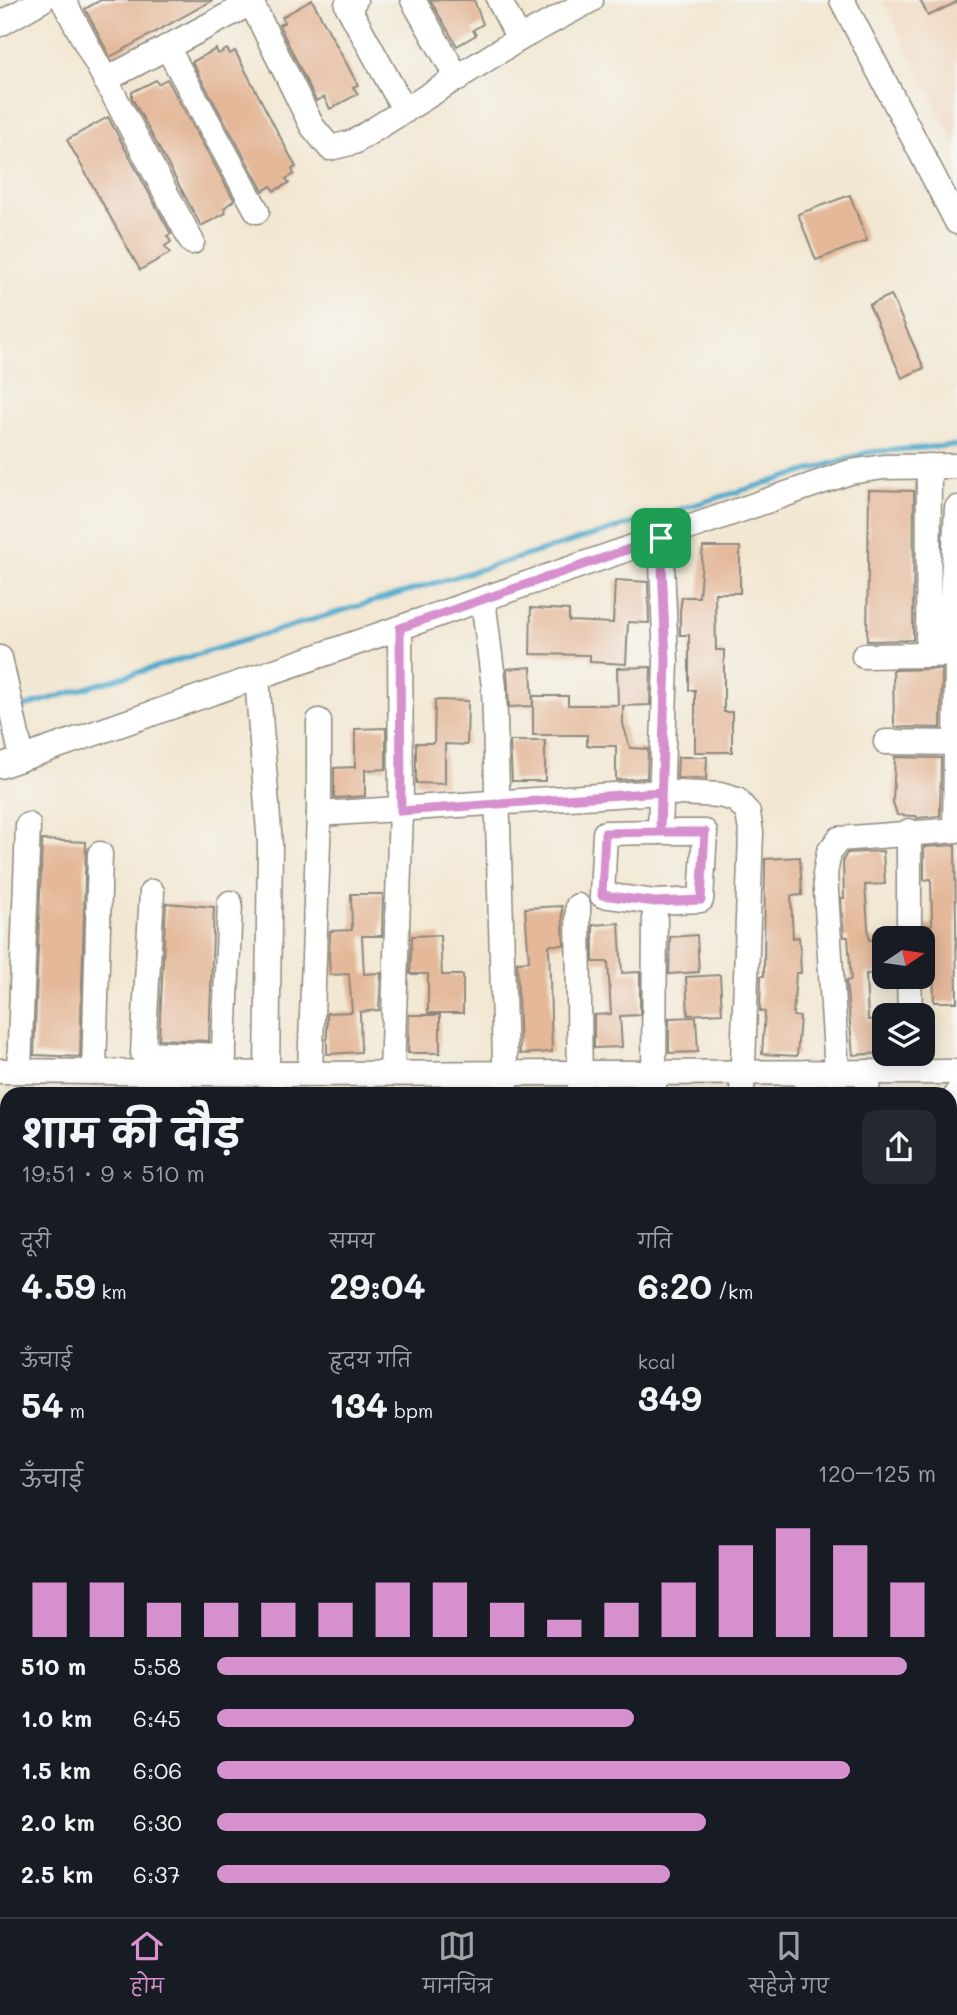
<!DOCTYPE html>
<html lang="hi">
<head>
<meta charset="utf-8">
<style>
	:root { --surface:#171b24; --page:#242831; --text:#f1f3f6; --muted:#9ea1a6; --line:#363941; --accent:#d690ce }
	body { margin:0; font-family:Mali,"Playpen Sans Deva",sans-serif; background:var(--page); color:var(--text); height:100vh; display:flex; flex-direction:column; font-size:26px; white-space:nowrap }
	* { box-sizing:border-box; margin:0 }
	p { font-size:23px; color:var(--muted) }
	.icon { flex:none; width:38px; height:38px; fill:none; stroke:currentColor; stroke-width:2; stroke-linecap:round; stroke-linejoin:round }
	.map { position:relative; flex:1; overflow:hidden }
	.details { position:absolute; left:0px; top:1087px; width:957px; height:831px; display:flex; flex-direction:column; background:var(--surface); border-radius:21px 21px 0 0; box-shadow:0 4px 18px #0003 }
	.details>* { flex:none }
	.needle { width:46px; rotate:77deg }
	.buttons { position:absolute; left:872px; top:926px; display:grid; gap:14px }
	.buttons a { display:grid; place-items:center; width:63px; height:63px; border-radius:14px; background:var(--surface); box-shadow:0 4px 18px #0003; font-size:35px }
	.pin { position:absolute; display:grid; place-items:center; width:60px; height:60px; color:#fff; margin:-30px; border-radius:14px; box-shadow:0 4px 10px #0006 }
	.round { display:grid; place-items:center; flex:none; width:74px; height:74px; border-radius:14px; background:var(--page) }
	.overview { display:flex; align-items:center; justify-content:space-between; height:119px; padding:0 21px }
	h1 { font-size:38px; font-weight:700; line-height:52px }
	.figures { display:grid; grid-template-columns:repeat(3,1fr); gap:10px; height:119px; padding:7px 21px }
	.figures div { display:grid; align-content:center }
	.figures b { font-size:35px; font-weight:700 }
	.figures small { font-size:19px; font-weight:400 }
	.figures p { font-size:19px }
	.chart { height:196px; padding:14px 21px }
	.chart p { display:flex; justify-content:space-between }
	.chart svg { width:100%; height:126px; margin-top:7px; stroke:var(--accent); stroke-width:6 }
	ul { padding:0 21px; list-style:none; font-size:23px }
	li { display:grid; grid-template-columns:112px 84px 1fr; align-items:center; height:52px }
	li i { height:18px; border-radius:9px; background:var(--accent) }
	.dock { display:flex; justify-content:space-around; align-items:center; height:98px; border-top:2px solid var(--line); background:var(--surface); font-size:19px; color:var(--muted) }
	.dock a { display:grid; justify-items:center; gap:4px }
	.dock .current { color:var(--accent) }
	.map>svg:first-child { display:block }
	.built { fill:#f0d6bc }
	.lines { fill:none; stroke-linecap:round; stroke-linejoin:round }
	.stream { stroke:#4ca8ca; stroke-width:5 }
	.building { fill:#e4b899 }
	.minor-casing { stroke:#8e897e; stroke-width:27 }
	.major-casing { stroke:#8e897e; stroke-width:34 }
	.minor { stroke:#fff; stroke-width:24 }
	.major { stroke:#fbbe6e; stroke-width:32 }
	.route-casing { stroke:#fff; stroke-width:14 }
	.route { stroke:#d690ce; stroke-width:9 }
</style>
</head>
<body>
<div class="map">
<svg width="957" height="1917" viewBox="0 0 957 1917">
	<rect width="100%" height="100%" fill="#f6f6f2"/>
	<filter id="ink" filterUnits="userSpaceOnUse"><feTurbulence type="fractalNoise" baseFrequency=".0143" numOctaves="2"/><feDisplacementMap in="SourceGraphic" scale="14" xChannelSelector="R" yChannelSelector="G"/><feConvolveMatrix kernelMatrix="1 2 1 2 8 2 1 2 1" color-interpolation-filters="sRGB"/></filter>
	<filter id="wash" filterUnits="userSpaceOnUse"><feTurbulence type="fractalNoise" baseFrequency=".00686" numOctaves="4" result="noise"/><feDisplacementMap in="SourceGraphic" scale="28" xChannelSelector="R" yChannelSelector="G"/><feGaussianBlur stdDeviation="1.57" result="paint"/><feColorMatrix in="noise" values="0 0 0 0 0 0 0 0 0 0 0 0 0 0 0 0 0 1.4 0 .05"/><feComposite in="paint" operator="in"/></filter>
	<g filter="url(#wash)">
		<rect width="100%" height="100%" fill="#f2e7d2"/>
		<!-- built -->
		<g class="built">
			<path d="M883 0H957V148Z"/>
			<rect x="950" y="1529" width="7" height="319"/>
			<path d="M144 1911H309L364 1917H143Z"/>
		</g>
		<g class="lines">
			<!-- stream -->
			<path class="stream" d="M16 709 870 452 957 445"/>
		</g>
		<g id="blocks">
			<!-- building -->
			<g class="building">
				<path d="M101 0H213L110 57 85 9Z"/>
				<path d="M312 0 358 85 353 87 358 94 330 109 324 97 316 101 279 25 285 22 282 17Z"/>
				<path d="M430 0H474L483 24 473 30 476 35 457 46Z"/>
				<path d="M920 0H957V2L928 16Z"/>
				<path d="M216 49 218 54 227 49 230 54 235 51 296 167 292 169 294 174 286 179 289 183 274 191 271 186 263 191 192 62Z"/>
				<path d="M167 79 234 200 224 208 226 213 201 226 132 98V92L156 80 158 84Z"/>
				<path d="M108 117 171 234 167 236 171 242 165 246 170 253 140 270 67 140Z"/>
				<path d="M850 195 867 241 816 260 798 214Z"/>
				<path d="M891 295 924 368 902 378 869 305Z"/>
				<path d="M869 490 914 491 913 640 867 641Z"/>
				<path d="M703 547H740V593H715L716 650H724V712H732V752H695V690H689V635H680V611L682 597H699Z"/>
				<path d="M615 580 648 582 649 623 628 622 626 664 590 662V655L530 654 531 608 569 610V621L613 623Z"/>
				<path d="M531 667 533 706 509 707 507 669Z"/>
				<path d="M651 667 650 705 623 706V724L630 748 648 749 647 778 616 780V746H587V735H533V696H568V705H618L617 668Z"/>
				<path d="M942 669 941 728 896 727 894 724 893 670Z"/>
				<path d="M435 700 468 701 467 745 445 744V784L416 783V743H434Z"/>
				<path d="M386 728V769L365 770V796L334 798V768L355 767V729Z"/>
				<path d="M510 741H545V781H512Z"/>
				<path d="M678 757H707L706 779 677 778Z"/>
				<path d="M895 757 941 758 940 816 917 818 916 816 897 815 893 802Z"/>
				<path d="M42 840 86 842 80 1057 34 1055Z"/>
				<path d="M955 845 957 1002H934L933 961H922L924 925H932L931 879 924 880V847Z"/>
				<path d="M883 851 885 884 865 885 869 940 884 939V973L866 974 868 1020 884 1019V1053L853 1055 846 981 851 980 848 937H844L841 898H844L843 860 847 853Z"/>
				<path d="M800 857 802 895 791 896 793 938 799 937 800 953 801 973H796L793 1016 800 1017 797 1056 762 1054 765 1012 760 1011 761 976H764L765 859Z"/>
				<path d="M351 894H383L382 936H362L364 974 381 973 379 1010 360 1012 361 1052 327 1054V1013L352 1012 349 974 330 975 329 955 330 931 352 930Z"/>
				<path d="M166 903 214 907 209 1041 159 1039Z"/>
				<path d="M562 906 564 945H549L552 1052 520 1054 517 962 529 961 525 908Z"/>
				<path d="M619 923 622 973 640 972V1015L620 1016 622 1047 594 1048V1015L611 1014 608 962H593V925Z"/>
				<path d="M440 935 442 975H463V1013H428V974H410L412 936Z"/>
				<path d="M697 935 699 972 669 974 670 937Z"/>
				<path d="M720 975 722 1013 688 1015 686 977Z"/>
				<path d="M409 1015H440V1053H408Z"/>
				<path d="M696 1017 698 1052 669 1053V1018Z"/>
			</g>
		</g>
	</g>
	<g filter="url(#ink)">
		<use href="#blocks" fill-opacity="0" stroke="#8e897e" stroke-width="2"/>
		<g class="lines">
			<defs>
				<g id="minor">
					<path d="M63 0 192 242"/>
					<path d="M250 0 312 126 330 148 354 142 519 39 591 0"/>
					<path d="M355 0 347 5 405 111"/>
					<path d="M413 0 458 79"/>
					<path d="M499 0 519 39"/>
					<path d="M842 0 957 222"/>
					<path d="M0 24 42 0"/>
					<path d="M167 47 257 211"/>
					<path d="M105 80 251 3"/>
					<path d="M929 466 928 655 957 654"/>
					<path d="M483 599 494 687 506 1094"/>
					<path d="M949 654 957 508"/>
					<path d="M864 656 928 655"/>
					<path d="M0 658 22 758"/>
					<path d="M257 677 270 845 267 1074"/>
					<path d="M886 742 957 743"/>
					<path d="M0 766 850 472 884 467 957 466"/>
					<path d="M319 814 661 792 720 795 737 800 748 813 751 832 742 1094"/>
					<path d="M955 830 957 659"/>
					<path d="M909 831V938"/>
					<path d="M152 892 143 1053 224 1056"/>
					<path d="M655 902 602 895 605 833 660 832"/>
					<path d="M578 906 580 1094"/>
					<path d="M909 976 910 1015"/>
					<path d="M0 1071 282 1074 957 1072"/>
					<path d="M19 1071 28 825"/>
					<path d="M223 1071 230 903"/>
					<path d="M94 1072 100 854"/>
					<path d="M837 1072 825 874 829 852 839 839 957 830"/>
					<path d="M310 1073 319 814V721"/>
					<path d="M392 1073 401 811 400 628"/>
					<path d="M654 1094 655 902 701 900 705 832H660L666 662 661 538"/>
					<path d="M806 1094 807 1072"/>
					<path d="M867 1094 868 1072"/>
					<path d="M950 1226 957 1093"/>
					<path d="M950 1269H957"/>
					<path d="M0 1298 7 1299"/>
					<path d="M950 1311H957"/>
					<path d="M950 1503H957"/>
					<path d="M0 1515 7 1516"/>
					<path d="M0 1713 7 1714"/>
					<path d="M42 1914 58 1917"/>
					<path d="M104 1917 105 1911"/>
					<path d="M124 1917 125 1911"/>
					<path d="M466 1917 467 1911"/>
				</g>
				<g id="major">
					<path d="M0 1771 7 1773"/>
					<path d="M0 1796 7 1798"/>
					<path d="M950 1883 957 1884"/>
					<path d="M759 1911 798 1917"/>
				</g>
			</defs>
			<!-- minor casing -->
			<use href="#minor" class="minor-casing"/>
			<!-- major casing -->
			<use href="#major" class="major-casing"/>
			<!-- minor -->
			<use href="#minor" class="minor"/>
			<!-- major -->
			<use href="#major" class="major"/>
		</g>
	</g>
	<g class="lines" filter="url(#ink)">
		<defs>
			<path id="route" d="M661 538 400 628 401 811 661 792 660 832H705L701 900 655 902 602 895 605 833 660 832 666 662 661 538"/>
		</defs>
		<!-- route casing -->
		<use href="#route" class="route-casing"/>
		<!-- route -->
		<use href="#route" class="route"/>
	</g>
</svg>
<div class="buttons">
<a><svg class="needle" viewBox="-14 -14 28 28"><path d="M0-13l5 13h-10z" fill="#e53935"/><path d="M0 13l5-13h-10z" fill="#9ea1a6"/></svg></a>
<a><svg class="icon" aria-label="layers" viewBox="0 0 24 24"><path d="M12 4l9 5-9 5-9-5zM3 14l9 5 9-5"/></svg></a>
</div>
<div class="pin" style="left:661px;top:538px;background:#1e9e55"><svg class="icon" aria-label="arrive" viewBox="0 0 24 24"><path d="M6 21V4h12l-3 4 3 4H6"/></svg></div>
<section class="details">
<div class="overview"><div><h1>शाम की दौड़</h1><p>19:51 · 9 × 510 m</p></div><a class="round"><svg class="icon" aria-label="share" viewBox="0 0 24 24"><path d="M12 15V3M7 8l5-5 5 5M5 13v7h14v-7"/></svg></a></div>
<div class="figures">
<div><p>दूरी</p><b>4.59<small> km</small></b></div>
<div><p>समय</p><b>29:04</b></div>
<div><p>गति</p><b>6:20<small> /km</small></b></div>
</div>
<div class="figures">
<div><p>ऊँचाई</p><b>54<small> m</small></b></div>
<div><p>हृदय गति</p><b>134<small> bpm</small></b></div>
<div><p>kcal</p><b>349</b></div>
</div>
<div class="chart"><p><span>ऊँचाई</span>120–125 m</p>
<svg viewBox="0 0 160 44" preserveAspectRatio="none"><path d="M5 44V25M15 44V25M25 44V32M35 44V32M45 44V32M55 44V32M65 44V25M75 44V25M85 44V32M95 44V38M105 44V32M115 44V25M125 44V12M135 44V6M145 44V12M155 44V25"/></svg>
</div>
<ul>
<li><b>510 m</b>5:58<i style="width:96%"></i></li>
<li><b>1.0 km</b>6:45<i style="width:58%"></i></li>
<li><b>1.5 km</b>6:06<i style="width:88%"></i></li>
<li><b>2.0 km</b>6:30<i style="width:68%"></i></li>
<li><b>2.5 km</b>6:37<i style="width:63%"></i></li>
</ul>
</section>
</div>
<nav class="dock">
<a class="current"><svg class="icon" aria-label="home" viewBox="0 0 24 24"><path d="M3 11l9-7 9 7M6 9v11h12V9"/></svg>होम</a>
<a><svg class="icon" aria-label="map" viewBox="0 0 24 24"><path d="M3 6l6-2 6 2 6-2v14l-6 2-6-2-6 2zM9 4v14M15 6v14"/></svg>मानचित्र</a>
<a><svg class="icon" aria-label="saved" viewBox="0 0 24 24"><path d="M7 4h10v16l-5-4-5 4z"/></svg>सहेजे गए</a>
</nav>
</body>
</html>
